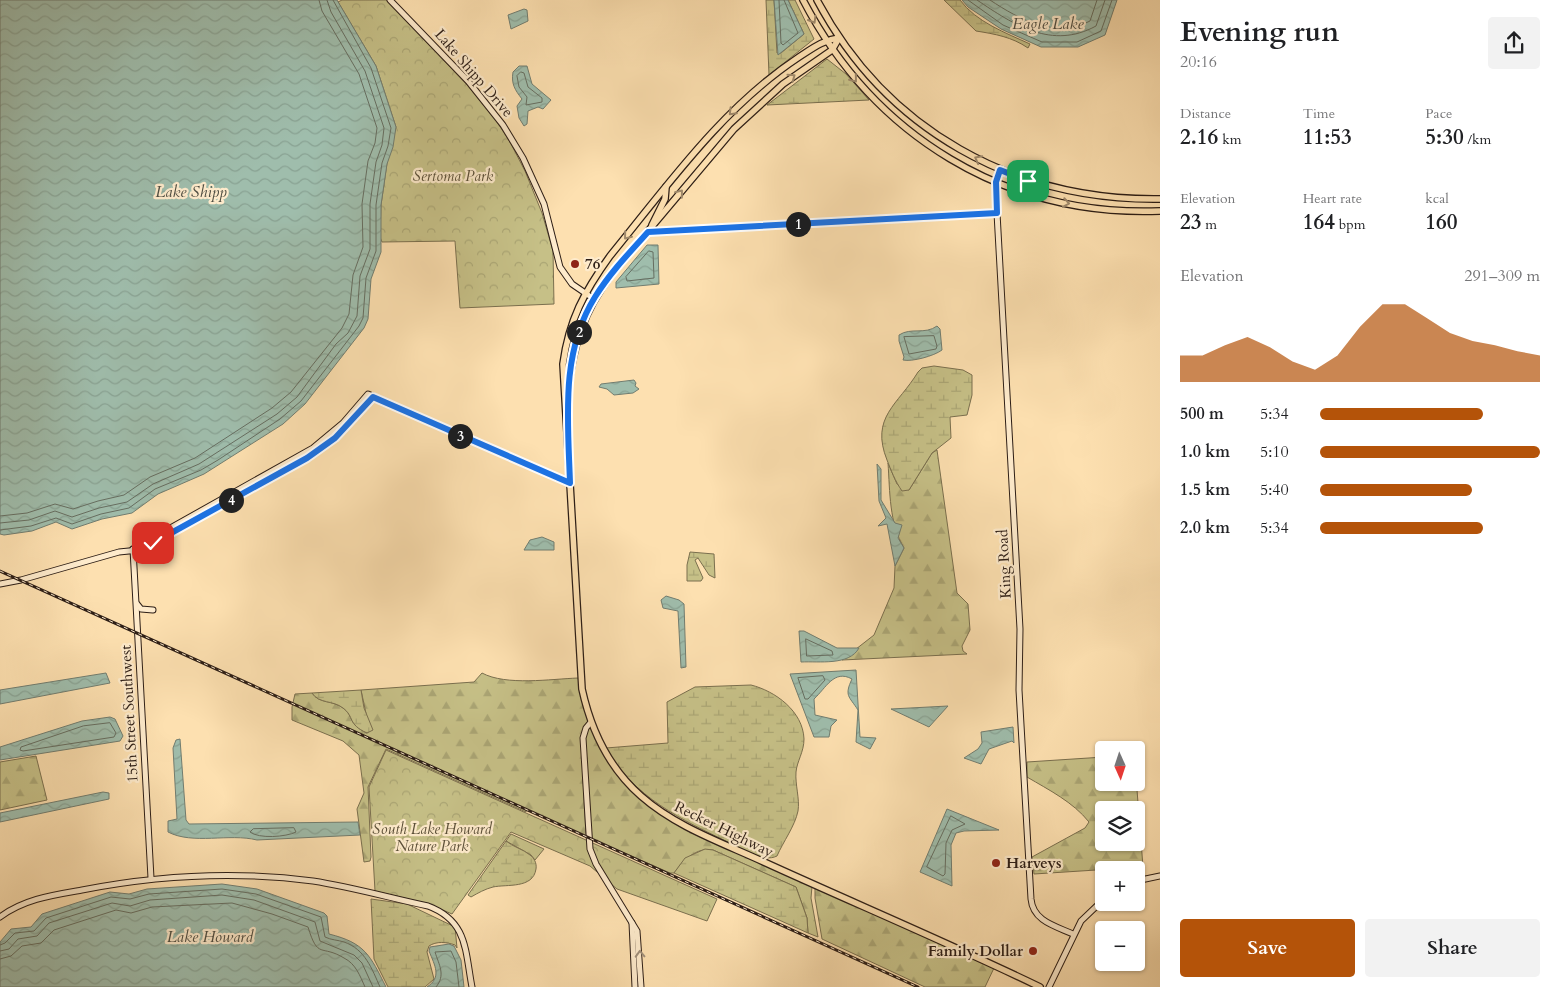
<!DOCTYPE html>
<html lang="en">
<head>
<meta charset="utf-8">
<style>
	:root { --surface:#fff; --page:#f2f2f2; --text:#202124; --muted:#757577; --accent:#b45309 }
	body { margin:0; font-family:Cardo,serif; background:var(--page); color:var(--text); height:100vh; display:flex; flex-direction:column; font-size:19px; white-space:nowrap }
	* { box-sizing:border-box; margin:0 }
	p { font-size:16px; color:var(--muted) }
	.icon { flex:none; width:28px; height:28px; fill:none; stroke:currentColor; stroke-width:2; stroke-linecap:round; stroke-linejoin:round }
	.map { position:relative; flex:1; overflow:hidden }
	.sheet { display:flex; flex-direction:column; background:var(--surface); width:400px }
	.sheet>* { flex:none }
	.needle { width:32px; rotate:177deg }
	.buttons { position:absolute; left:1095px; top:741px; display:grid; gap:10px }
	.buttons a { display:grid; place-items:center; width:50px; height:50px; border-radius:5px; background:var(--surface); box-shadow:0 1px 4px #0004; font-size:25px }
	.pin { position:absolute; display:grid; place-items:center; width:42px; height:42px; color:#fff; margin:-21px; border-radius:10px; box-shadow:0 2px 8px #0006 }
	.km { position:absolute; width:25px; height:25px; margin:-12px; border-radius:50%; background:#222; color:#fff; font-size:14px; line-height:25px; text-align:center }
	.round { display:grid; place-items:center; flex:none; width:52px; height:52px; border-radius:5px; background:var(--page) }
	.head { display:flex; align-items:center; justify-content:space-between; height:85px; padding:0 20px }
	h1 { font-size:28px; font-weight:800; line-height:38px }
	.metrics { display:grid; grid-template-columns:repeat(3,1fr); gap:8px; height:85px; padding:5px 20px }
	.metrics div { display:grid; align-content:center }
	.metrics b { font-size:21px; font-weight:800 }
	.metrics small { font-size:14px; font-weight:400 }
	.metrics p { font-size:14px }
	.chart { height:140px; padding:10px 20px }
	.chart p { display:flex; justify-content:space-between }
	.chart svg { width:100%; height:90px; margin-top:5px; fill:var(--accent); opacity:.7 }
	.action { display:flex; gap:10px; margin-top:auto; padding:10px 20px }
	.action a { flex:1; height:58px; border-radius:5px; background:var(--accent); color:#fff; font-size:20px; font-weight:800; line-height:58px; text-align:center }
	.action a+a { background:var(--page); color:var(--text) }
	ul { padding:0 20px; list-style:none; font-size:16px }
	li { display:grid; grid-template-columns:80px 60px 1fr; align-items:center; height:38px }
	li i { height:12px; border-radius:6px; background:var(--accent) }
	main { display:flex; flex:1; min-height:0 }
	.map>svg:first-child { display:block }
	.forest { fill:url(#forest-firs); stroke:#7a6f4e; fill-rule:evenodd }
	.wetland { fill:url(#wetland-marsh); stroke:#7a6f4e }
	.park { fill:url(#park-crowns); stroke:#7a6f4e }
	.water { fill:url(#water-waves); stroke:#717d70 }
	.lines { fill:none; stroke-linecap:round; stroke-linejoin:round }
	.shore { stroke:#666e61; stroke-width:1 }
	.secondary-casing { stroke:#2d1e16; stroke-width:7 }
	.primary-casing { stroke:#2d1e16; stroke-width:8 }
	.secondary { stroke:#feebcc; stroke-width:5 }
	.primary { stroke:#fde0b0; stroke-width:5.5 }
	.rail-casing { stroke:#2d1e16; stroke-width:3 }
	.rail { stroke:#feebcc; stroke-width:1; stroke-dasharray:4; stroke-linecap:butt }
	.oneway { stroke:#9f896b }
	.oneway2 { stroke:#a08f7a }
	.route-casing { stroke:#fff; stroke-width:10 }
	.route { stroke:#1a73e8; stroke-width:6 }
	.poi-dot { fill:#8f2418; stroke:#feebcc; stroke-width:2 }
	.labels { text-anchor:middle; stroke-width:4.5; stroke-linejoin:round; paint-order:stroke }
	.street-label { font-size:15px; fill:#2d1e16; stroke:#feebcc }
	.park-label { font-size:15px; font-style:italic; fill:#5b4f38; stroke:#feebcc }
	.poi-label { font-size:15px; font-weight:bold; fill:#2d1e16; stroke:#feebcc; text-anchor:start }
	.water-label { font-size:16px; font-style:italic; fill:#4f4e43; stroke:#feebcc }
</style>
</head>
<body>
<main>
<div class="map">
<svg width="1160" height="987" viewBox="0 0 1160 987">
	<defs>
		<pattern id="forest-firs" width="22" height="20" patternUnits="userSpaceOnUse" patternTransform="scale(1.25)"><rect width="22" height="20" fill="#c6c087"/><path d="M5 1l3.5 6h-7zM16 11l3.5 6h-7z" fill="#aaa574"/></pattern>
		<pattern id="wetland-marsh" width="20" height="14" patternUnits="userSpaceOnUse" patternTransform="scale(1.25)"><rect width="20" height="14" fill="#c6c087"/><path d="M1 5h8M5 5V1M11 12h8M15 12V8" fill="none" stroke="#aaa574"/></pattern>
		<pattern id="park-crowns" width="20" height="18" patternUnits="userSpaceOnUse" patternTransform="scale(1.25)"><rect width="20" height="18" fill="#c6c087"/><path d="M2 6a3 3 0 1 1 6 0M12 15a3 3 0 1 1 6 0" fill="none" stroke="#aaa574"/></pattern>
		<pattern id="water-waves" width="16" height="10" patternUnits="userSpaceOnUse" patternTransform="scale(1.25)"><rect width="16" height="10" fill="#9fbdac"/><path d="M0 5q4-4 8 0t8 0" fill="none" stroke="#89a293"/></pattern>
	</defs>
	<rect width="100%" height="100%" fill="#fde0b0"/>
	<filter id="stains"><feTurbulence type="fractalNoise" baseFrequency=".004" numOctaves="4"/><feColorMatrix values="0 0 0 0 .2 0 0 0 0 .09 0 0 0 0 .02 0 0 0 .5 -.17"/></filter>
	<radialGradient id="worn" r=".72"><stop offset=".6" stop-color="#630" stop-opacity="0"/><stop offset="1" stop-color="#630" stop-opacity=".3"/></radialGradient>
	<!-- forest -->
	<g class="forest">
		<path d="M937 450 957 593 968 604 970 630 962 646 963 651 967 654 842 660 874 635 894 588 895 566 904 548C889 523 890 492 888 463L897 484 909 490 932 453Z"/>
		<path d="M482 673C506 686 551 679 578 678L589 722 584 727 581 738 586 837 400 752 397 754 386 749 368 787 371 857 370 861 364 862 357 809 364 793 359 755 343 741 292 720V707L295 694 312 693C319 704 333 700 343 708 355 717 347 724 367 733V718L361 690 474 682Z"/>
		<path d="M590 726 640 798 673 822 812 886 811 898 818 937 808 933 807 918 796 887 713 850C696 847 684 860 674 873H670L590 838 585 735Z"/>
		<path d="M36 756 47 800 0 810V762Z"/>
		<path d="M1104 757V782H1136V777L1143 867 1034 874 1032 857 1085 828 1089 822C1073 802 1049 790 1027 777V762ZM1104 810H1136V842H1104Z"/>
		<path d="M511 834 544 849 535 860 531 855 506 841Z"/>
		<path d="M815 888 994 968 985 987H925L822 939 815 898Z"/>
	</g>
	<!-- wetland -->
	<g class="wetland">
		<path d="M766 0H774L777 53H781L804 34 788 0H795L814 39 769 75Z"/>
		<path d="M944 0H960C976 22 1006 33 1030 44L1028 48C1012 37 995 34 976 31Z"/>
		<path d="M827 59 846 74 869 100 767 105Z"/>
		<path d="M934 366 963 370 972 375V395L967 415 950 417 951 438 932 453 909 490 902 491C895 481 891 470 887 460 870 417 898 405 918 372L922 368Z"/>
		<path d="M690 552 714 554 715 578 709 575 698 558 695 560 703 578 701 581H687V565Z"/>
		<path d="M751 685C775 691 803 711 804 739 804 752 797 761 796 772 795 785 800 799 798 811 795 826 783 842 777 856 763 863 743 849 730 843 682 820 633 797 606 748L668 743 667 702 695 687Z"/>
		<path d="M361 690 364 708 373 730 367 733C347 724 355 717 343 708 333 700 319 704 312 693Z"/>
		<path d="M506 841C513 847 523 849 530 855 534 858 537 863 536 869 533 889 507 884 493 887 485 889 478 893 471 897L468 895Z"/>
		<path d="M705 849 713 850 796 887 807 918 808 933 674 873 685 858Z"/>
		<path d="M371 899 407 904 455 927 457 948 455 945C447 942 436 941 429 946L427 952 434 979 425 987H388L374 959Z"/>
	</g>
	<!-- park -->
	<g class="park">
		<path d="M342 0H387L468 86 495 119 510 142 525 171 542 213 553 251 554 304 460 308 455 241 382 242 380 237 381 205 387 163 396 127 376 66 338 2Z"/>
		<path d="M386 750 717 899 707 921 617 889 590 866 511 832 452 914 429 904 375 891 369 787Z"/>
		<path d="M400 752 526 809V812L397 754Z"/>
	</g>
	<!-- water -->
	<g class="water">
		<path d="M0 0H337L376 66 396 127 393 147 387 164 381 205V252L371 279 368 319 364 328 305 404 283 424 204 474 158 494 132 513 102 519 72 529 56 522 32 531 4 535 0 534Z"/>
		<path d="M774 0H788L804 34 778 55Z"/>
		<path d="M962 0H1117L1105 35 1078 47H1041L1001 29 968 7Z"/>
		<path d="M524 9 527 10 528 21 511 29 508 15Z"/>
		<path d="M519 66H527L532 84 551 100 543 109 538 107 528 111 527 124 524 126 519 118 517 106 522 99C515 90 511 84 513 72Z"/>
		<path d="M647 245H658L659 284 616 288V282Z"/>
		<path d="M937 326 940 329 942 350C934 356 912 362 903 360L904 357 899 341V335C911 327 925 335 937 326Z"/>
		<path d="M634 380 636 383 635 386 639 389 633 393 614 395 607 389 599 387 601 384Z"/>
		<path d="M877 464 881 469V500L895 523 902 525 898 538 904 548 895 566 887 524 878 526 886 518 879 501Z"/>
		<path d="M542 537 554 542V550H524L530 540Z"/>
		<path d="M666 596 679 600 684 604 686 667 681 668 678 611 663 608 661 600Z"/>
		<path d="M799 631H804L837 648H859C849 666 819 661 801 662Z"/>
		<path d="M856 670 860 737 876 738 870 749 856 742 858 710C849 696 844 696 852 679 834 669 826 688 814 699L815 715 837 720 831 726 829 737H814L790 674Z"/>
		<path d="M106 673 110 683 0 704V690Z"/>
		<path d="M948 706 929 727 891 709Z"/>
		<path d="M110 717 115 719 123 736 120 741 0 760V747L82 721Z"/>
		<path d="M1013 727 1014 743 1012 741 989 749 981 764 964 758 978 749 982 743 981 732Z"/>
		<path d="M180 739 186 820 189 824 358 822 360 835 257 840C229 833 193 845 168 832V821L177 819 173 748 176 740Z"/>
		<path d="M103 792 109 793V799L0 822V813Z"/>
		<path d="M947 809 999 830 964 831 956 833 951 845 952 886 920 872Z"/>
		<path d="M222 884 257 889 324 913 327 916 329 934C365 943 370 955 386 987H0V942L11 929 31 927 42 914 110 892 129 894 147 889Z"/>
		<path d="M449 944 454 946 461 960 464 987H427C442 977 435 966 429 951L430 947Z"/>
	</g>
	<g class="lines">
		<!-- shore -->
		<g class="shore">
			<path d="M779 0 781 43 783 45 798 33 784 0"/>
			<path d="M968 0 1003 25 1042 42H1077L1101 31 1112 0"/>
			<path d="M977 0C1014 25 1052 50 1096 26L1105 0"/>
			<path d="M990 0C1020 20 1056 39 1090 21L1097 0"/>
			<path d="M521 72 524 73 528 87 542 98V102L526 105 527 97 519 87 517 76Z"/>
			<path d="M649 251 653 252 654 278 627 281 626 277Z"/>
			<path d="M934 336 937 346 936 349 909 354 904 337Z"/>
			<path d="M0 516 27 513 55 504 73 509 98 501 124 495 150 477 195 458 272 408 291 392 342 328 349 314 353 275 363 247 362 204 368 161 375 143 377 128 359 74 322 11 319 0"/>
			<path d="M0 523 29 520 55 511 72 517 99 508 127 502 153 484 199 464 277 414 297 397 336 344 348 333 357 316 360 276 370 249V204L376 162 382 145 384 128 365 71 331 12 327 0"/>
			<path d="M0 530 31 526 56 518 72 524 101 514 129 508 155 489 201 470 218 460 280 419 301 401 359 326 363 318 366 278 376 251V205L382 163 388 146 391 128 371 68 333 0"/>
			<path d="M806 639 832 651 833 655 807 656Z"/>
			<path d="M823 676 825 680 808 699H805L798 678Z"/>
			<path d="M110 723 116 733 114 737 23 751 20 750 21 747 83 726Z"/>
			<path d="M951 816 965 824 952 830 946 843 945 874 943 876 927 867Z"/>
			<path d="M294 828 296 832C286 837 259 839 250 832L253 829Z"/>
			<path d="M0 945 5 943 15 933 34 931 46 918 111 897 130 899 149 894 222 889 256 894 321 917 325 937C331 940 338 940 344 942 365 949 372 969 380 987"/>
			<path d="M0 951 9 949 18 939 37 936 49 923 112 903 130 906 150 900 222 895 254 900 315 922 320 941 354 955 362 963 373 987"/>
			<path d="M0 959 11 956 22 946 41 943 54 930 116 910 131 913 152 907 232 903 272 914 308 927C318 960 321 944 344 958 356 964 360 976 365 987"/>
			<path d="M436 987C446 975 439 965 435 952L451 951 456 962 459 987"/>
		</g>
		<defs>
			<g id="secondary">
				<path d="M390 0 468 81 503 125 523 158 544 204 560 267 572 284 594 299"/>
				<path d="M1001 170 997 182V213L1020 629 1019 690 1031 899C1033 921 1055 926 1073 934"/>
				<path d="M648 232 997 213"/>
				<path d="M133 549 313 448 343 423 368 394 570 483"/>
				<path d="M133 549 151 878"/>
				<path d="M0 584 21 580 119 552 139 550 153 543 307 459 335 437 373 397"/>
				<path d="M137 604 141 609 153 610"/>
				<path d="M591 722 586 728 583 738 590 849 596 864 637 931 641 987"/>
				<path d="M1136 881 1160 876"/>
				<path d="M0 917C24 899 53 895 82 890 159 875 236 871 313 881 352 887 390 898 428 906 468 921 465 951 472 987"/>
				<path d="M632 923 635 987"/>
				<path d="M1049 987 1081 921 1104 899"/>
			</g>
			<g id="primary">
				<path d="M803 0C874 136 1005 217 1160 211"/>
				<path d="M817 0C886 130 1014 201 1160 199"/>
				<path d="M839 38C823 40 813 48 799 57 722 108 668 185 610 256 584 292 569 320 563 364L582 689C591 730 609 768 641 796 676 827 723 843 764 862 856 904 949 943 1040 987"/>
				<path d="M652 225 665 199 666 187"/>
				<path d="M568 389C574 344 583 312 611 275L734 129 783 84 832 50 839 38"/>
			</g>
		</defs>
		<!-- secondary casing -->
		<use href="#secondary" class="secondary-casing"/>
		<!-- primary casing -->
		<use href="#primary" class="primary-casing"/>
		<!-- secondary -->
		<use href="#secondary" class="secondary"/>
		<!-- primary -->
		<use href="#primary" class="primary"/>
		<defs>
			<path id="rail" d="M0 571 918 987"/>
		</defs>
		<!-- rail casing -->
		<use href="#rail" class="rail-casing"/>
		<!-- rail -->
		<use href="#rail" class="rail"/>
	</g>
	<!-- one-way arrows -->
	<defs><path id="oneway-chevron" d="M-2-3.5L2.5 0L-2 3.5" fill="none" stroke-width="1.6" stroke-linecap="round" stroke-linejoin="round" transform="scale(1.25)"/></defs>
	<g class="oneway">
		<use href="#oneway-chevron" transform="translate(813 20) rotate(60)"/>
		<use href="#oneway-chevron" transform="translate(792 77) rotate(-35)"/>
		<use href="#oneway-chevron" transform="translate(854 79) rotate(51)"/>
		<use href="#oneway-chevron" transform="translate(732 112) rotate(135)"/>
		<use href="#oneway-chevron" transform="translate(978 159) rotate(-152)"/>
		<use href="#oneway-chevron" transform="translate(680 193) rotate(-51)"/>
		<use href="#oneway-chevron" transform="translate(1066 203) rotate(10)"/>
		<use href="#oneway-chevron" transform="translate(627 236) rotate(129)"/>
	</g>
	<use class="oneway2" href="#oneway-chevron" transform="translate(640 954) rotate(-92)"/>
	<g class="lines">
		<defs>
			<path id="route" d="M153 543 307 458 335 438 373 397 570 483C568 420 560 353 595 297 610 273 629 253 648 232L997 213 996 182 1000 170 1028 181"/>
		</defs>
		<!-- route casing -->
		<use href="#route" class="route-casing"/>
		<!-- route -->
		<use href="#route" class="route"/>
	</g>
	<!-- markers -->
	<g class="poi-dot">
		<circle cx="575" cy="264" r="5"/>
		<circle cx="996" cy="863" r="5"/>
		<circle cx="1033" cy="951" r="5"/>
	</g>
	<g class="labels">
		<!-- street labels -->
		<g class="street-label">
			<text transform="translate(474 73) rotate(49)" y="5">Lake Shipp Drive</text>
			<text transform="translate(1004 564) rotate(-93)" y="5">King Road</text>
			<text transform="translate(129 714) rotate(-93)" y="5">15th Street Southwest</text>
			<text transform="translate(724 829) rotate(26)" y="5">Recker Highway</text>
		</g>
		<!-- park labels -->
		<g class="park-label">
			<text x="453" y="181">Sertoma Park</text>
			<text x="432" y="834">South Lake Howard<tspan x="432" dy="17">Nature Park</tspan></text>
		</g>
		<!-- poi labels -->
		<g class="poi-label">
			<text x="585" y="269">76</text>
			<text x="1006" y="868">Harveys</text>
			<text x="1023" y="956" text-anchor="end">Family Dollar</text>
		</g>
		<!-- water labels -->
		<g class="water-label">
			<text x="1048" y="29">Eagle Lake</text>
			<text x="191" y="197">Lake Shipp</text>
			<text x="210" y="942">Lake Howard</text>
		</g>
	</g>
	<rect width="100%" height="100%" filter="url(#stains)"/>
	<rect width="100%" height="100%" fill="url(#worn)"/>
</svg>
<div class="buttons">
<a><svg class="needle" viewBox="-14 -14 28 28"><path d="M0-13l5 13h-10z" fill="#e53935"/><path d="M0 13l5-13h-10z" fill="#757577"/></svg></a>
<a><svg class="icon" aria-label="layers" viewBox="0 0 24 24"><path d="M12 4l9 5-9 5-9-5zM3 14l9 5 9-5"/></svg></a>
<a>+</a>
<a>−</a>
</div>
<div class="pin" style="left:1028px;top:181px;background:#1e9e55"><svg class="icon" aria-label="arrive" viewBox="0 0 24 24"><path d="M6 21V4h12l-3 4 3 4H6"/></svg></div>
<div class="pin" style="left:153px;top:543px;background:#d93025"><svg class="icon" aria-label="check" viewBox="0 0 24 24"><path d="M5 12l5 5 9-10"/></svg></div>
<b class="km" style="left:798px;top:224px">1</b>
<b class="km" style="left:579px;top:332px">2</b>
<b class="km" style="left:460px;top:436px">3</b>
<b class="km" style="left:231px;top:500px">4</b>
</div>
<section class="sheet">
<div class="head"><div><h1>Evening run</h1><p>20:16</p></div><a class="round"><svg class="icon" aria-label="share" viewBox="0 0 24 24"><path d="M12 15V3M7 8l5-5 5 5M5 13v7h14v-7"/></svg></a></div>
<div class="metrics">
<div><p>Distance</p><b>2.16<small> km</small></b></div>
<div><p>Time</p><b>11:53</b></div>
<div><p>Pace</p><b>5:30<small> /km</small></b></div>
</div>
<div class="metrics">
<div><p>Elevation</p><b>23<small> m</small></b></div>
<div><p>Heart rate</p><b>164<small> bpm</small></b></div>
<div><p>kcal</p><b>160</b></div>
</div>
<div class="chart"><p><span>Elevation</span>291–309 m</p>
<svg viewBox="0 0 160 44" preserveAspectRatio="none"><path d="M0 44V31L10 31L20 26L30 22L40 27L50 34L60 38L70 31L80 17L90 6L100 6L110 13L120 20L130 24L140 26L150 29L160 31V44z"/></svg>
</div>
<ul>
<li><b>500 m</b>5:34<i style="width:74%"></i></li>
<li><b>1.0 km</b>5:10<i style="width:100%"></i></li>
<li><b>1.5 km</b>5:40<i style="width:69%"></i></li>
<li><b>2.0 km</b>5:34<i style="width:74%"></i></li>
</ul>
<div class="action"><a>Save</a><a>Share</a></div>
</section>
</main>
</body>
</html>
